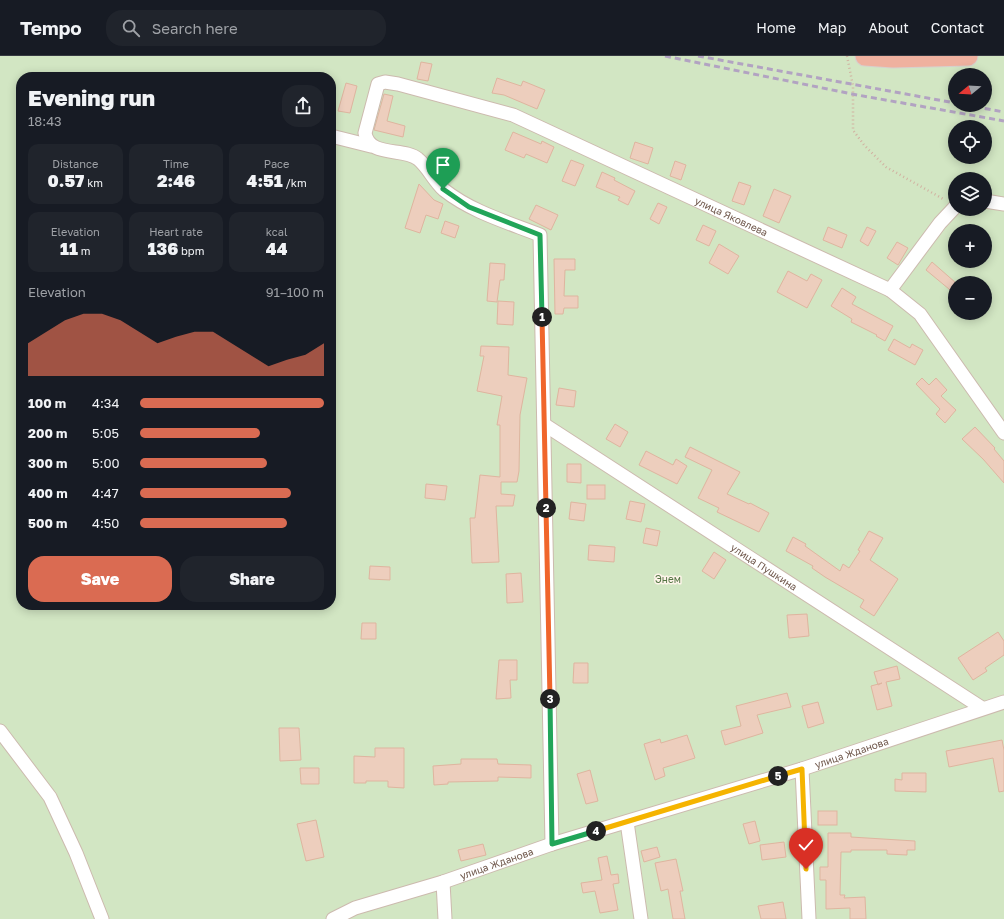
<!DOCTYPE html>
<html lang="en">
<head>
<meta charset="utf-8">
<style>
	:root { --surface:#171b24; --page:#20242c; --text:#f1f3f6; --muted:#9ea1a6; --line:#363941; --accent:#da6b52 }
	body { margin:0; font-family:"Golos Text",sans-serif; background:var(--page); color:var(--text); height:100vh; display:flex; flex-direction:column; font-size:15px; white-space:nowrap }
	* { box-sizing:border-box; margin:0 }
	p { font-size:13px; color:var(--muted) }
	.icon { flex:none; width:22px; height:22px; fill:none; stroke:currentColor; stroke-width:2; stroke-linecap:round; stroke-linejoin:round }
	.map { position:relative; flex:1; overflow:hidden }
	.side { position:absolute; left:16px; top:16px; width:320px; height:538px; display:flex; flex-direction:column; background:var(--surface); border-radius:16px; box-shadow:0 2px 10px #0003 }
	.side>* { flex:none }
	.needle { width:26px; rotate:252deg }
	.fabs { position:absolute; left:948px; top:12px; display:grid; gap:8px }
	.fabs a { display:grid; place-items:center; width:44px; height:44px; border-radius:50%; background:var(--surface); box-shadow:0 2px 10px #0003; font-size:20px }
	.pin { position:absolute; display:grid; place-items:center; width:34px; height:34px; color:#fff; margin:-41px -17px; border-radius:50% 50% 50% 0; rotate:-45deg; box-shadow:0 0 4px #0007 }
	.pin .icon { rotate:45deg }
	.km { position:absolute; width:20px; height:20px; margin:-10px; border-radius:50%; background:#222; color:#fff; font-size:11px; line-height:20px; text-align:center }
	.round { display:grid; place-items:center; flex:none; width:42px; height:42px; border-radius:16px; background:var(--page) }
	.overview { display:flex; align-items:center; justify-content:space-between; height:68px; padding:0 12px }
	h1 { font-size:22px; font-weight:800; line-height:30px }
	.figures { display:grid; grid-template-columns:repeat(3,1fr); gap:6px; height:68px; padding:4px 12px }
	.figures div { display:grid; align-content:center; border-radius:10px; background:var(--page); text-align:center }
	.figures b { font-size:17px; font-weight:800 }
	.figures small { font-size:11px; font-weight:400 }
	.figures p { font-size:11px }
	.chart { height:112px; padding:8px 12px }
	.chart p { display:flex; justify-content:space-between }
	.chart svg { width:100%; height:72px; margin-top:4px; fill:var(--accent); opacity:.7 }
	.primary-button { display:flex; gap:8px; margin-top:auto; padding:8px 12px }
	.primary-button a { flex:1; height:46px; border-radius:16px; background:var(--accent); color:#fff; font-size:16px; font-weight:800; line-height:46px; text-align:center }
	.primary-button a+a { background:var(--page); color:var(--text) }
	ul { padding:0 12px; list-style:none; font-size:13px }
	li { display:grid; grid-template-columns:64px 48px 1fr; align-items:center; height:30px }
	li i { height:10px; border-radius:5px; background:var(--accent) }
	header { display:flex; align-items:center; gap:24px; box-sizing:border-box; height:56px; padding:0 20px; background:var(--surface); border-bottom:1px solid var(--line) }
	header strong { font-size:19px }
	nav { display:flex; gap:22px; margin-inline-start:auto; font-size:14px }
	.search { width:280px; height:36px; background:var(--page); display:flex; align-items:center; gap:10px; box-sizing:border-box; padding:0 14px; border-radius:16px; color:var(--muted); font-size:15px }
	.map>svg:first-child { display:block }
	.green { fill:#d2e6c3; fill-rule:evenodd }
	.building { fill:#edcebd; stroke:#deb59f }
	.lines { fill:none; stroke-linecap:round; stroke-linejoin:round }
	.minor-casing { stroke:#ccbaae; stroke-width:15 }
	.highway-casing { stroke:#d7d0cd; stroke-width:21 }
	.path { stroke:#d1b2a1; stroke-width:2.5; stroke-dasharray:1 3; stroke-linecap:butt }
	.minor { stroke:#fff; stroke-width:13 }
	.highway { stroke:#efb19f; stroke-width:19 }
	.rail { stroke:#b2a3c2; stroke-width:3; stroke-dasharray:6 4; stroke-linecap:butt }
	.split-1-casing { stroke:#fff; stroke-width:8 }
	.split-2-casing { stroke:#fff; stroke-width:8 }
	.split-3-casing { stroke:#fff; stroke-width:8 }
	.split-4-casing { stroke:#fff; stroke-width:8 }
	.split-5-casing { stroke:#fff; stroke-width:8 }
	.split-6-casing { stroke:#fff; stroke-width:8 }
	.split-1 { stroke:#22a559; stroke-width:5 }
	.split-2 { stroke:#f0652b; stroke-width:5 }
	.split-3 { stroke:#f0652b; stroke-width:5 }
	.split-4 { stroke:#22a559; stroke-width:5 }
	.split-5 { stroke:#f5b400; stroke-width:5 }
	.split-6 { stroke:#f5b400; stroke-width:5 }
	.labels { text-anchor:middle; stroke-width:3; stroke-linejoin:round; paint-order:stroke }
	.street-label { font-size:10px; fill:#6f574b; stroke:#fdf4e9 }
	.park-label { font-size:10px; fill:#547544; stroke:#fdf4e9 }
</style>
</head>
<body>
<header>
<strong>Tempo</strong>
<div class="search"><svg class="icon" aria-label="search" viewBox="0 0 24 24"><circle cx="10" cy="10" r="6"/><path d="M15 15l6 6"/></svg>Search here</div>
<nav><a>Home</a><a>Map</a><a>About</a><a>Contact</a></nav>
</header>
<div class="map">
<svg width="1004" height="863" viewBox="0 0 1004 863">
	<rect width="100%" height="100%" fill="#faf0e3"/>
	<!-- green -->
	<path class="green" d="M0 0H1004V863H0ZM955 19H985V49H955ZM21 21H331V549H21ZM955 71H985V101H955ZM955 123H985V153H955ZM955 175H985V205H955ZM955 227H985V257H955Z"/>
	<!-- building -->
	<g class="building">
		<path d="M421 6 432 8 428 25 417 23Z"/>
		<path d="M497 22 521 30 523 25 545 34 537 53 504 39 492 37Z"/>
		<path d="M346 27 357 30 350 57 338 55Z"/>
		<path d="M384 38 393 40 387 65 405 70 403 81 374 74Z"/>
		<path d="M513 76 541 88 542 85 554 91 547 107 526 98 524 102 505 94Z"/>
		<path d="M635 86 653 92 648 108 630 102Z"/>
		<path d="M571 104 584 109 575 130 562 125Z"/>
		<path d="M675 105 686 109 681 124 670 120Z"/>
		<path d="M602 116 615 122 614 124 635 135 628 149 618 144 620 141 596 131Z"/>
		<path d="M739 126 751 130 744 149 732 145Z"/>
		<path d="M419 128 434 144 443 148 438 163 426 159 420 177 405 172Z"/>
		<path d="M774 133 791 140 779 167 763 160Z"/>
		<path d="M658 147 667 151 659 168 650 163Z"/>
		<path d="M536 149 558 159 551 174 529 163Z"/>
		<path d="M445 165 459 170 455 182 441 177Z"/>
		<path d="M703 169 716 175 709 190 696 184Z"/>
		<path d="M828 171 847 179 842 192 823 184Z"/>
		<path d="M867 171 876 175 868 190 860 185Z"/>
		<path d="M897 186 908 192 898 209 887 202Z"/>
		<path d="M719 188 739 200 728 218 709 207Z"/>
		<path d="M554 203H575V214H565L564 240H578V252H564L563 258H555Z"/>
		<path d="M932 206 956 227 955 238 926 214Z"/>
		<path d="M490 207 505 208 504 224H500L497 246 487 245Z"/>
		<path d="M788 215 807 225 811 218 822 224 807 252 777 236Z"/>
		<path d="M842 232 856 241 852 248 893 270 885 285 876 280 877 279 851 266 852 263 831 250Z"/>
		<path d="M498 245 514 246 513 269 497 268Z"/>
		<path d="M894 283 910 292 912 288 923 294 915 309 888 294Z"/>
		<path d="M481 290 509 291 508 319 527 322 520 359 519 415 517 426H501V438L515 439 513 450H496L499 506 472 507 470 462H475L480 419 500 421V369H497L502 340 477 335 484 300H480Z"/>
		<path d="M922 322 929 329 936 322 947 334 941 340 956 354 945 367 936 358 940 353 916 328Z"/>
		<path d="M559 332 576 335 574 351 556 349Z"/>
		<path d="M615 368 628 376 620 391 606 383Z"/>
		<path d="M975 371 995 392 994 393 1004 405V427L983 403 962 383Z"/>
		<path d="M690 391 740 416 727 438 749 448 750 447 769 457 759 476 717 456 719 452 698 442 712 414 685 401Z"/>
		<path d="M646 395 673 409 676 403 687 410 677 428 639 409Z"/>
		<path d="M567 408H581V427L567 426Z"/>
		<path d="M426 428 447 430 445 444 425 442Z"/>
		<rect x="587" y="429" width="18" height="14"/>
		<path d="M630 445 645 448 641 466 626 463Z"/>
		<path d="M571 446 586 448 584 465 569 463Z"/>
		<path d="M646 472 660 475 657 490 643 487Z"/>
		<path d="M869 475 883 482 870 504 898 523 874 560 860 551 864 544 825 521 812 512 813 510 786 495 793 481 806 488 805 490 840 515 843 508 849 512 860 495 858 494Z"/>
		<path d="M589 489 615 491 614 506 588 504Z"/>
		<path d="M714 496 726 504 714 523 702 515Z"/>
		<path d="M370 510 390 511V524L369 523Z"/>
		<path d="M521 517 523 546 507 547 506 518Z"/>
		<path d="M807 558 809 580 789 582 787 559Z"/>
		<path d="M362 567H376V583H361Z"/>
		<path d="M998 576 1004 585V599L985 612 987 615 973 624 958 602Z"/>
		<path d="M499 604H517V624H510L511 642 496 643Z"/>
		<path d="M574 607H588V627H573Z"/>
		<path d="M897 610 900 623 886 626 892 650 877 654 871 630 882 627 878 629 874 616Z"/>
		<path d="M787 637 791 651 757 659 763 677 725 689 721 675 741 670 736 650Z"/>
		<path d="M818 646 824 667 808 672 802 650Z"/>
		<path d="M279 672H299L301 704 280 705Z"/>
		<path d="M687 679 695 702 663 712 665 720 655 724 644 688 660 683 661 687Z"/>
		<path d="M1002 684 1004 694V735L999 736 993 702 949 711 946 695Z"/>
		<path d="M375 692H404V732L388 731V725H366V727H354V700L375 701Z"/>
		<path d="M461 703H497L498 708 531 709V722L498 721V725L448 726V728L434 729 433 710 461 708Z"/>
		<path d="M300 712H319V728H301Z"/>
		<path d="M590 714 598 745 586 748 577 718Z"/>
		<path d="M902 717H926V736L895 735V723L902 724Z"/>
		<rect x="818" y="755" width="19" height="14"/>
		<path d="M316 764 324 801 306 805 297 768Z"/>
		<path d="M755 765 760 785 749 788 743 768Z"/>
		<path d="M828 777H851V781L915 785V794H907V799L887 798V794H851V796H841L840 839H845L844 842 865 841 866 863H850V852L826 853V824H820V811H828Z"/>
		<path d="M784 786 786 801 762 804 760 789Z"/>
		<path d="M483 788 486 799 461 805 458 794Z"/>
		<path d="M657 791 660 801 644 806 641 795Z"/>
		<path d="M607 800 611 819 618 818 619 827 613 828 618 854 600 857 595 835 583 837 581 827 602 824 598 802Z"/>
		<path d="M676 803 683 835H680L685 863H673L668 833 661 835 655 807Z"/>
		<path d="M783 846 786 863H761L758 850Z"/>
	</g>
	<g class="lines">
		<defs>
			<g id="minor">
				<path d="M331 80 371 90"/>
				<path d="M985 145 1004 148"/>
				<path d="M890 234 940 167 955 151"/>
				<path id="s1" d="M545 369 982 652"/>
				<path d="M0 675 50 741 76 797 102 863"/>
				<path d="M802 713 809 863"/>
				<path d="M627 766 641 863"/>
				<path id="s2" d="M552 788 540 179C507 166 472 156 444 134 434 125 428 111 418 103 404 91 369 102 365 77L378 28 385 26 398 28 513 59 890 234 920 258 1004 377"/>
				<path d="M443 826 445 863"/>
				<path id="s3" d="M333 863 355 852 443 826 552 788 802 713 1004 646"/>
			</g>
			<path id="highway" d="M865 0 893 2 968 0"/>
		</defs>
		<!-- minor casing -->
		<use href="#minor" class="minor-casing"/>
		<!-- highway casing -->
		<use href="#highway" class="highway-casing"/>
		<!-- path -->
		<path class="path" d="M847 0 853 30V74L864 89 886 111 945 144"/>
		<!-- minor -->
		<use href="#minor" class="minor"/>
		<!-- highway -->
		<use href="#highway" class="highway"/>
		<!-- rail -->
		<g class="rail">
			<path d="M665 0 852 38 1004 65"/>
			<path d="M698 0 955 47"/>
			<path d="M965 49 1004 56"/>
		</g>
	</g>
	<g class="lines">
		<defs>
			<path id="split-1" d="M443 133 469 151 540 179 542 261"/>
			<path id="split-2" d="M542 261 546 452"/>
			<path id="split-3" d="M546 452 550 643"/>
			<path id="split-4" d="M550 643 552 788 596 775"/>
			<path id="split-5" d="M596 775 778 720"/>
			<path id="split-6" d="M778 720 802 713 806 813"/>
		</defs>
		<!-- split-1 casing -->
		<use href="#split-1" class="split-1-casing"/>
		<!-- split-2 casing -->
		<use href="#split-2" class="split-2-casing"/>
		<!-- split-3 casing -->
		<use href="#split-3" class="split-3-casing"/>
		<!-- split-4 casing -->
		<use href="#split-4" class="split-4-casing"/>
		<!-- split-5 casing -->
		<use href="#split-5" class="split-5-casing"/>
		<!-- split-6 casing -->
		<use href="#split-6" class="split-6-casing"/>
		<!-- split-1 -->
		<use href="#split-1" class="split-1"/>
		<!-- split-2 -->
		<use href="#split-2" class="split-2"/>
		<!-- split-3 -->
		<use href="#split-3" class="split-3"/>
		<!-- split-4 -->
		<use href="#split-4" class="split-4"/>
		<!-- split-5 -->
		<use href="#split-5" class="split-5"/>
		<!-- split-6 -->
		<use href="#split-6" class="split-6"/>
	</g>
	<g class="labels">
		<!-- street labels -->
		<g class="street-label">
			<text dy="4" stroke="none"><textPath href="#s2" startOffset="1250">улица Яковлева</textPath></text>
			<text dy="4" stroke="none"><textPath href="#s1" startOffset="261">улица Пушкина</textPath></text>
			<text dy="4" stroke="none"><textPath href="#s3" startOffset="545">улица Жданова</textPath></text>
			<text dy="4" stroke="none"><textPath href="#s3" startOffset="173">улица Жданова</textPath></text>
		</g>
		<!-- park labels -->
		<g class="park-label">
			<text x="668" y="527">Энем</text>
		</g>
	</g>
</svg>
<div class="fabs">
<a><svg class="needle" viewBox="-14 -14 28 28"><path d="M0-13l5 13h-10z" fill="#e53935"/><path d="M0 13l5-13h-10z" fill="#9ea1a6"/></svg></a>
<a><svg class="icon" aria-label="locate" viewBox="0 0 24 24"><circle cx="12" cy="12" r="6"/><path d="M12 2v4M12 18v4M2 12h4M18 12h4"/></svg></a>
<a><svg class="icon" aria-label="layers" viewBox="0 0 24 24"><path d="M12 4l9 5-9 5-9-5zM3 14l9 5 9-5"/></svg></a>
<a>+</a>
<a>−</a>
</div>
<div class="pin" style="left:443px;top:133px;background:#1e9e55"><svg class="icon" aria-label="arrive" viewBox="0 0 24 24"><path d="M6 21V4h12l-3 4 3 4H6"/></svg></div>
<div class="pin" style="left:806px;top:813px;background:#d93025"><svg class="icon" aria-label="check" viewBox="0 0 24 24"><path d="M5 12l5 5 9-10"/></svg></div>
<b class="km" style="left:542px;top:261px">1</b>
<b class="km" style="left:546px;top:452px">2</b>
<b class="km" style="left:550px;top:643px">3</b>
<b class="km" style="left:596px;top:775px">4</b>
<b class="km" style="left:778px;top:720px">5</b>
<section class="side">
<div class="overview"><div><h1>Evening run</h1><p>18:43</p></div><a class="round"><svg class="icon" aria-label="share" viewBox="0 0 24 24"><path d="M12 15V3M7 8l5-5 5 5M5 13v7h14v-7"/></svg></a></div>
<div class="figures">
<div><p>Distance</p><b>0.57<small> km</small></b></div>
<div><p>Time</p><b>2:46</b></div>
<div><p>Pace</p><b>4:51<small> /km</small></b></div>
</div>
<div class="figures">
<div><p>Elevation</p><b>11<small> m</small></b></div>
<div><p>Heart rate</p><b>136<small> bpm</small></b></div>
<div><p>kcal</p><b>44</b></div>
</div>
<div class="chart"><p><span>Elevation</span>91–100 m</p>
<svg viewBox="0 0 160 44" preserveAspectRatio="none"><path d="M0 44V24L10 17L20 10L30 6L40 6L50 10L60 17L70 24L80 20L90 17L100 17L110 24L120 31L130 38L140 34L150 31L160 24V44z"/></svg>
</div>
<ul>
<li><b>100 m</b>4:34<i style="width:100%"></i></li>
<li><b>200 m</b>5:05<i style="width:65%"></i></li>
<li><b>300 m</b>5:00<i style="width:69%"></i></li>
<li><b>400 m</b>4:47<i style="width:82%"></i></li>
<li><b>500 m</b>4:50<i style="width:80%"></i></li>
</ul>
<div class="primary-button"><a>Save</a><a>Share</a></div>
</section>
</div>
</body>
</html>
